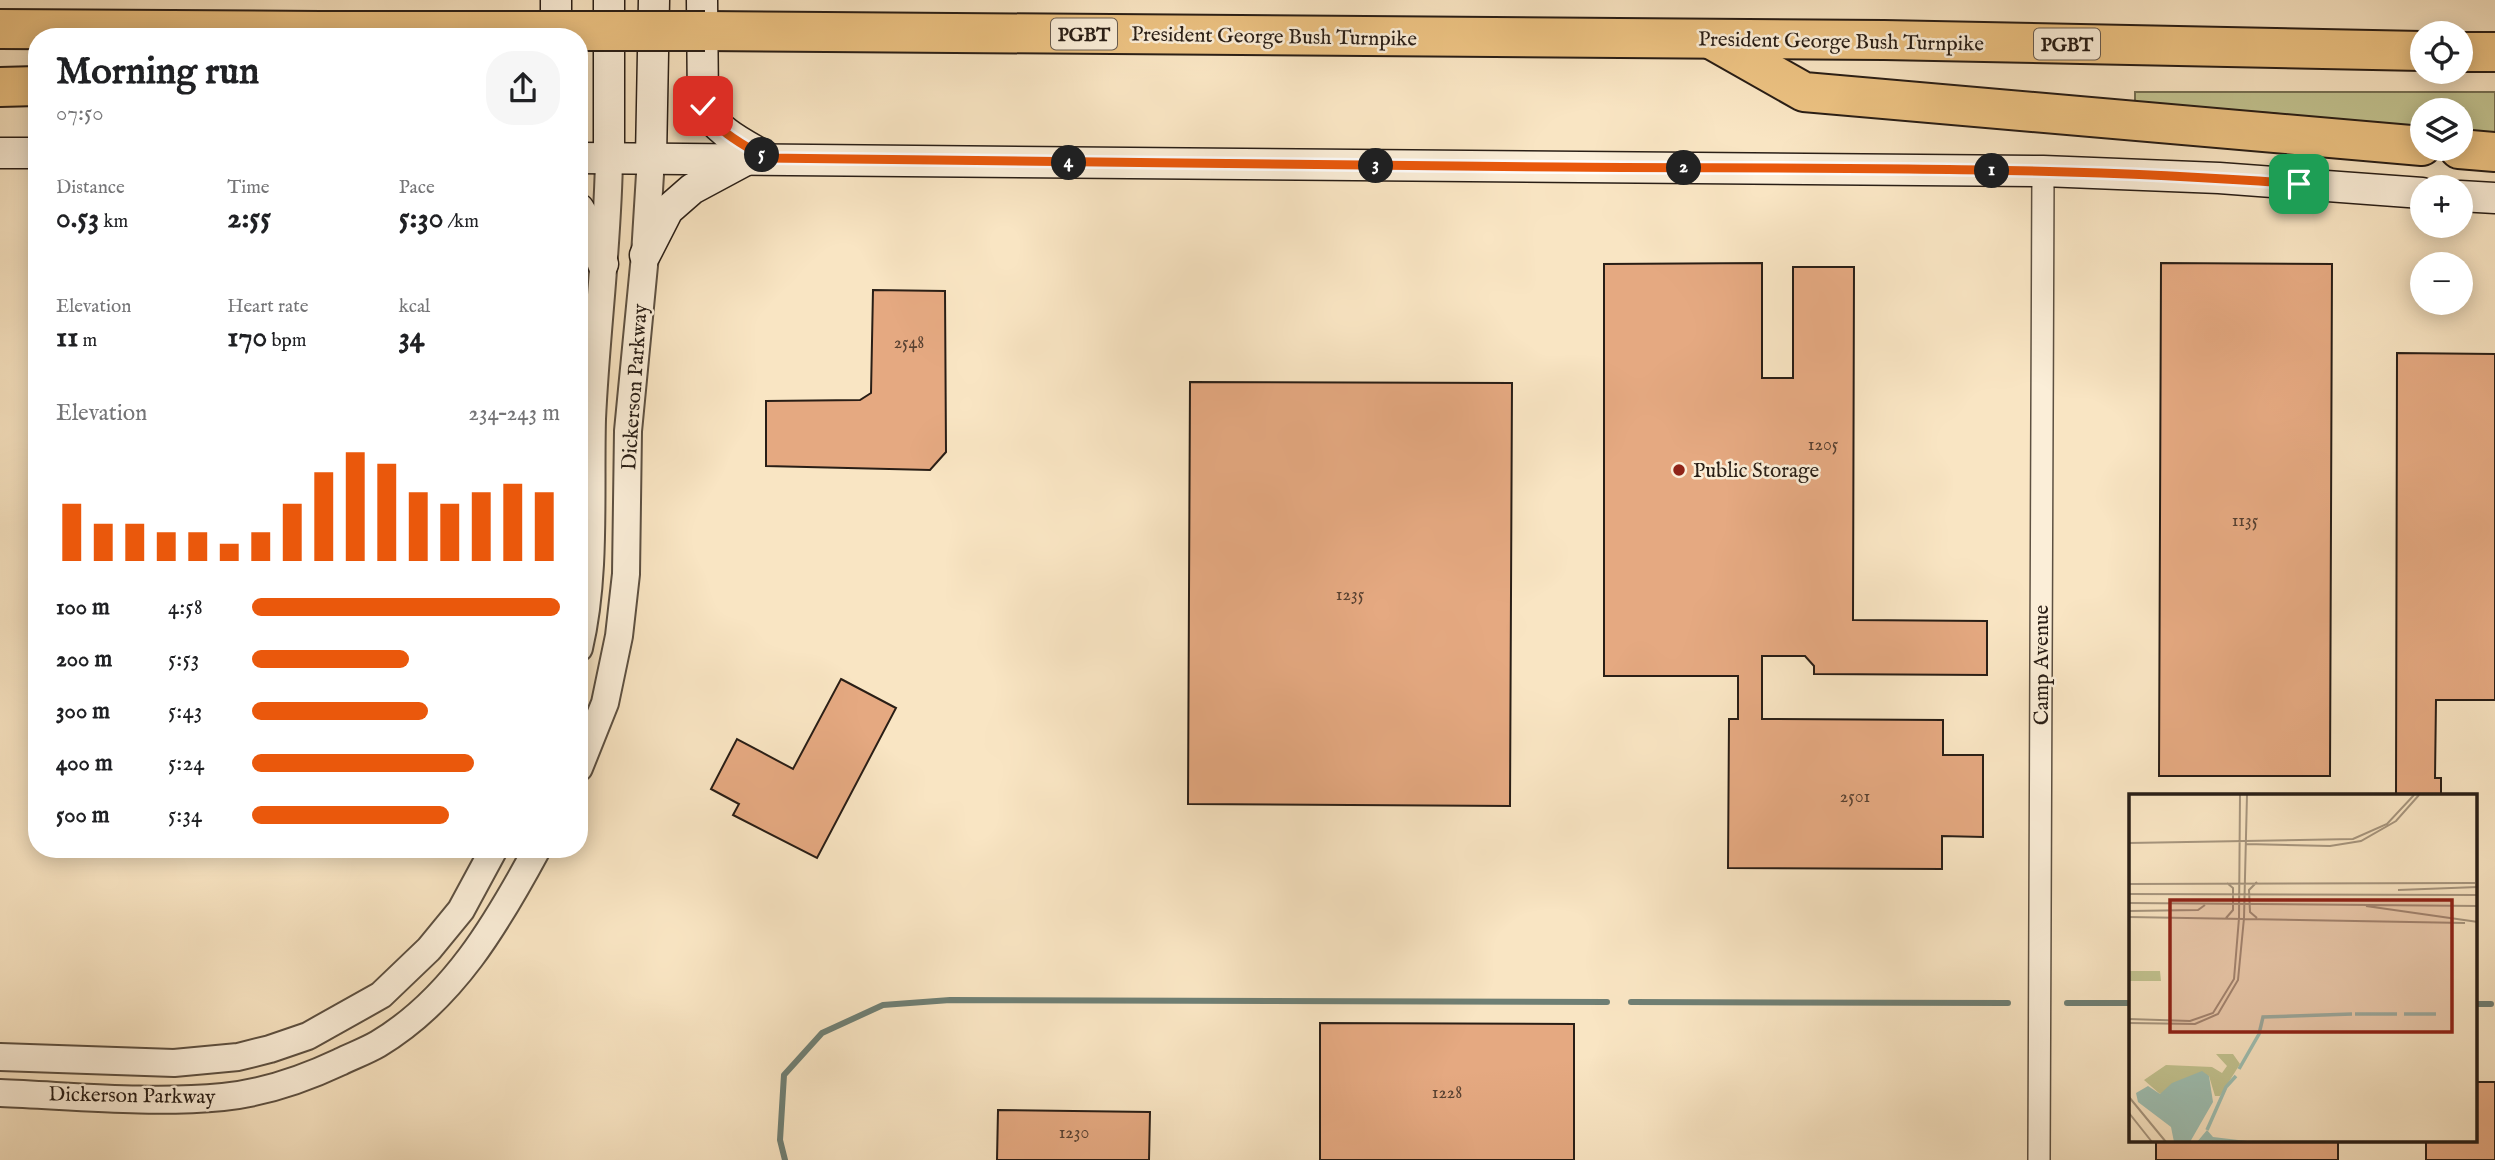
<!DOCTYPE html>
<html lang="en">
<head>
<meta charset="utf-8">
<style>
	:root { --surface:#fff; --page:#f6f6f6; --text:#202124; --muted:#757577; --accent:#ea580c }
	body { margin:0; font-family:"IM FELL English",serif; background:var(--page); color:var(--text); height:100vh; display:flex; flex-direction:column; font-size:26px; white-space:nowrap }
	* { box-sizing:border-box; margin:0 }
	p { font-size:23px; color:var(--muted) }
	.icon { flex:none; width:38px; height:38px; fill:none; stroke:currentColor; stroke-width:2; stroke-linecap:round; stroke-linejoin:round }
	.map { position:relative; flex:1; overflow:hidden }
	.sheet { position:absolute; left:28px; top:28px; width:560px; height:830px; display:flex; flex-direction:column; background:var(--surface); border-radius:28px; box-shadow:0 4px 18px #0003 }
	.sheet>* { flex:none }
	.controls { position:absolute; left:2410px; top:21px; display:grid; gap:14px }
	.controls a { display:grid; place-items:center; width:63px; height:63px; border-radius:50%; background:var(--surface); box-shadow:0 4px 18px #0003; font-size:35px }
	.pin { position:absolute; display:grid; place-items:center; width:60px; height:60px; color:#fff; margin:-30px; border-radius:14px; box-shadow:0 4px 10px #0006 }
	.km { position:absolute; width:35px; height:35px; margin:-18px; border-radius:50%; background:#222; color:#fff; font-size:19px; line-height:35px; text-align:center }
	.round { display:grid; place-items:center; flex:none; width:74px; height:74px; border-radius:28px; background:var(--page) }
	.overview { display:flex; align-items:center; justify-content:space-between; height:119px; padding:0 28px }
	h1 { font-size:38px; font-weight:800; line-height:52px }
	.stats { display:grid; grid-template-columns:repeat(3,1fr); gap:10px; height:119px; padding:7px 28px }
	.stats div { display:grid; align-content:center }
	.stats b { font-size:30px; font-weight:800 }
	.stats small { font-size:19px; font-weight:400 }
	.stats p { font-size:19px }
	.chart { height:196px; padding:14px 28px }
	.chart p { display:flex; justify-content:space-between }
	.chart svg { width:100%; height:126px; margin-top:7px; stroke:var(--accent); stroke-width:6 }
	ul { padding:0 28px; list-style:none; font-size:23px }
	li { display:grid; grid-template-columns:112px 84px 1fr; align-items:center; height:52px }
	li i { height:18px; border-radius:9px; background:var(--accent) }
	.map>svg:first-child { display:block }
	.green { fill:#c2c390; stroke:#767053; stroke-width:2 }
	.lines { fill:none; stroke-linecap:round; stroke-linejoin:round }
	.stream { stroke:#6f7f74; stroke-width:6 }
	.building { fill:#e5a981; stroke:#291e16; stroke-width:2 }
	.minor-casing { stroke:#5d5041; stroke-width:24 }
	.tertiary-casing { stroke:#5d5041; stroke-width:30 }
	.secondary-casing { stroke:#291e16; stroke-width:33 }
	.motorway-casing { stroke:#291e16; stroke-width:42 }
	.minor { stroke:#fbeed8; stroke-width:21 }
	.tertiary { stroke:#fbeed8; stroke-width:26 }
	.secondary { stroke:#fbeed8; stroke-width:30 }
	.motorway { stroke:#ecc282; stroke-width:38 }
	.motorway-bridge-casing { stroke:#291e16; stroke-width:42; stroke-linecap:butt }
	.motorway-bridge { stroke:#ecc282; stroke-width:38 }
	.route-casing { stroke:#fff; stroke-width:14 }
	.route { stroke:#ea580c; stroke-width:9 }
	.poi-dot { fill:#8f2418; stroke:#fbeed8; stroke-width:2.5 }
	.labels { text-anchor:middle; stroke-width:5; stroke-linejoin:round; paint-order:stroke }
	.number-label { font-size:18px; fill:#584131 }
	.shield { fill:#fbeed8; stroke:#685c50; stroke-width:2 }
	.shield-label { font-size:19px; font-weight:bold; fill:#291e16 }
	.street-label { font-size:21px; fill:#291e16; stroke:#fbeed8 }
	.poi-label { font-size:21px; fill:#291e16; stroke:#fbeed8; text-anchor:start }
	.inset-river { fill:none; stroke:#9ebfb2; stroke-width:3.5 }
	.inset-road { fill:none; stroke:#a6957e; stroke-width:2 }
	.view { fill:#8f2418; fill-opacity:0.15; stroke:#8f2418; stroke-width:3.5 }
	.inset-edge { fill:none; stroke:#291e16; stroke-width:3.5 }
</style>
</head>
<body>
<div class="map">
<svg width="2495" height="1160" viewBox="0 0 2495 1160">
	<rect width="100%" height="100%" fill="#f9e5c3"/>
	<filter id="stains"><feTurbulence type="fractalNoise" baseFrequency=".00286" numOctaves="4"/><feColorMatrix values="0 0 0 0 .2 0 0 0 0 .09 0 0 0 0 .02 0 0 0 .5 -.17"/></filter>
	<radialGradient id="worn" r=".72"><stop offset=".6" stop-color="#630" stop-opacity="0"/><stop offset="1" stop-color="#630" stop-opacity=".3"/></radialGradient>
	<!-- green -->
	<path class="green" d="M2135 92H2495V139L2461 135 2460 110H2422V130L2271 113 2135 104Z"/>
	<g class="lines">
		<!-- stream -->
		<g class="stream">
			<path d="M1631 1002 2008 1003"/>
			<path d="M2067 1003H2131"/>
			<path d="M2476 1004H2491"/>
			<path d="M785 1160 780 1140 784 1075 822 1033 883 1005 950 1000 1607 1002"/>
		</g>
	</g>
	<!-- building -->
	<g class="building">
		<path d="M1762 263V378H1793V267H1854L1853 620 1987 621V675L1814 674V666L1805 656H1762V719L1943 720V755H1983V837L1942 836V869L1728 868 1729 719H1738V676H1604V264Z"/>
		<path d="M2161 263 2332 264 2330 776H2159Z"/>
		<path d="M873 290 945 291 946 452 930 470 766 466V401L860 400 871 393Z"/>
		<path d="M2397 353 2495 354V700H2436L2435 778H2441V796H2396Z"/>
		<path d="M1190 382 1512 383 1510 806 1188 804Z"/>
		<path d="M841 679 896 708 817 858 733 815 739 804 711 789 737 739 793 769Z"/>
		<path d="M1320 1023 1574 1024V1160H1320Z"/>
		<path d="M2476 1082H2495V1160H2426V1141H2476Z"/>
		<path d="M998 1110 1150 1112 1149 1160H997Z"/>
		<rect x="2156" y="1141" width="182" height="19"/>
	</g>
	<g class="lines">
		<defs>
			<path id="minor" d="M2039 1160 2043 171"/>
			<g id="tertiary">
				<path d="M579 648C596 576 590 493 592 419 596 331 608 245 609 157"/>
				<path d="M579 768 605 703 619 636 626 574 628 431 645 255 651 158"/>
				<path d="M0 1057 174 1063 238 1057 270 1049 308 1036 381 995 429 949 461 910 494 849"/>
				<path d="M0 1093C74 1096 149 1104 223 1097 262 1093 304 1079 340 1062 352 1056 366 1051 378 1044 453 999 497 923 537 849"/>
			</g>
			<g id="secondary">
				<path d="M556 0V37"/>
				<path d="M702 0 703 106C717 132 742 143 766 157"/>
				<path d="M0 153H37"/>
				<path d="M609 157V0"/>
				<path d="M579 158 2043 171 2219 178 2422 193"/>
				<path d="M651 158 654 0"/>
				<path d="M2460 196 2495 198"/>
				<path d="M579 209 590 228 603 264"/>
				<path d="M645 255 668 210 692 189 746 160"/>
			</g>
			<g id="motorway">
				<path d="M0 29 320 31"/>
				<path d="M705 31 1884 40 2422 51"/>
				<path d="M1714 41 1804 92 2422 146"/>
				<path d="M2460 52H2495"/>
				<path d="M0 87 37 86"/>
				<path d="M2459 149 2495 152"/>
			</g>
		</defs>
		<!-- minor casing -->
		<use href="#minor" class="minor-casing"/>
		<!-- tertiary casing -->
		<use href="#tertiary" class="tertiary-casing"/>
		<!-- secondary casing -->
		<use href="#secondary" class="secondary-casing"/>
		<!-- motorway casing -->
		<use href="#motorway" class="motorway-casing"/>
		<!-- minor -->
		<use href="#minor" class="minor"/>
		<!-- tertiary -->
		<use href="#tertiary" class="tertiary"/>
		<!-- secondary -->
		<use href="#secondary" class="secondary"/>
		<!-- motorway -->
		<use href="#motorway" class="motorway"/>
		<defs>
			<path id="motorway-bridge" d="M320 31H705"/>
		</defs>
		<!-- motorway-bridge casing -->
		<use href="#motorway-bridge" class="motorway-bridge-casing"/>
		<!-- motorway-bridge -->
		<use href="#motorway-bridge" class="motorway-bridge"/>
	</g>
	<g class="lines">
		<defs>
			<path id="route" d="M703 106C717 132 742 144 766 158 1030 160 1295 166 1559 167 1806 169 2053 165 2299 184"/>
		</defs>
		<!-- route casing -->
		<use href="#route" class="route-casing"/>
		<!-- route -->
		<use href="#route" class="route"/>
	</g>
	<!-- markers -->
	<circle class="poi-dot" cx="1679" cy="470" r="7"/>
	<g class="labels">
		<!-- number labels -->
		<g class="number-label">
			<text x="909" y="348">2548</text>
			<text x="1823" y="450">1205</text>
			<text x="2245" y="526">1135</text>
			<text x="1350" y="600">1235</text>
			<text x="1855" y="802">2501</text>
			<text x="1447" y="1098">1228</text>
			<text x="1074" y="1138">1230</text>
		</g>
		<!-- shield labels -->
		<g class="shield">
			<rect x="1051" y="18.5" width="66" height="31" rx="5"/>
			<rect x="2034" y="28.5" width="66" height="31" rx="5"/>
		</g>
		<g class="shield-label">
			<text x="1084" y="41">PGBT</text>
			<text x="2067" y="51">PGBT</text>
		</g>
		<!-- street labels -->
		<g class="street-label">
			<text transform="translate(1274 36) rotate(1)" y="7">President George Bush Turnpike</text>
			<text transform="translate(1841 41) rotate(1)" y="7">President George Bush Turnpike</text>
			<text transform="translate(634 387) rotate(-86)" y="7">Dickerson Parkway</text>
			<text transform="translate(2041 665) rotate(-90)" y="7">Camp Avenue</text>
			<text transform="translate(132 1095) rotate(1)" y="7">Dickerson Parkway</text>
		</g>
		<!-- poi labels -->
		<g class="poi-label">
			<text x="1693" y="477">Public Storage</text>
		</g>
	</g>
	<!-- overview -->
	<g transform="translate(2129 794)">
		<rect width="348" height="348" fill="#f9e5c3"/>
		<path d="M0 177H31L32 187H0ZM87 260H104L111 270 91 302H86L80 282 69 279 31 300 15 286 37 271 83 273 93 279 98 272Z" fill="#c2c390"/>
		<path d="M73 277 80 282 84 308 61 348H45L42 333 9 308 7 299 19 292 31 300 43 289ZM78 336 84 343 126 348H68Z" fill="#9ebfb2"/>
		<path class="inset-river" d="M226 220H268M275 220H307M110 275 130 240 134 223 223 220M78 336 97 293 107 282"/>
		<path class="inset-road" d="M0 49 224 45 258 30 285 1M117 50 201 52 232 47 267 27 290 1M0 90 346 89M269 96 349 93M0 100 349 101M0 109 349 112M237 112 349 128M0 117 69 116 76 111M0 123 336 129M97 124 104 116V94L98 89M110 124 111 1M115 124 118 1M128 124 121 118 120 96 128 88M0 225 61 227 84 219 105 185 110 124M0 229 66 230 89 220 109 186 115 124M0 303 37 348M0 319 23 348"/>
		<path class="view" d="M41 106H323V238H41Z"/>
		<rect width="348" height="348" class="inset-edge"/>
	</g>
	<rect width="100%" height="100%" filter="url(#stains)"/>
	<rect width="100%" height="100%" fill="url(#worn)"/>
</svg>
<div class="controls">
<a><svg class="icon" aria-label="locate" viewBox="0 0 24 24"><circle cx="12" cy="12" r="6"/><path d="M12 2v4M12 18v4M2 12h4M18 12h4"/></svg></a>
<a><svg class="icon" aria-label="layers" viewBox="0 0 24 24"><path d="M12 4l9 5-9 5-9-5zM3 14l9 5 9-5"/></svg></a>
<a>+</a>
<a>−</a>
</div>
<div class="pin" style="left:2299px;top:184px;background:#1e9e55"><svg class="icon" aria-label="arrive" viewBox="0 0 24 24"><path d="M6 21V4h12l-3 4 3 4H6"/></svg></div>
<div class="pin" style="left:703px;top:106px;background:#d93025"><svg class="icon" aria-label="check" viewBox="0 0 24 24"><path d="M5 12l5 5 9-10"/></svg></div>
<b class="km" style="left:1992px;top:171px">1</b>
<b class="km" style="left:1684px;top:168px">2</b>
<b class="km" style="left:1376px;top:166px">3</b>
<b class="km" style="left:1069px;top:163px">4</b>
<b class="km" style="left:762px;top:155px">5</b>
<section class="sheet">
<div class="overview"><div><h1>Morning run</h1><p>07:50</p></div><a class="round"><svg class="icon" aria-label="share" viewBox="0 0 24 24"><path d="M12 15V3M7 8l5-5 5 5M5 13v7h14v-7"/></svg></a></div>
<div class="stats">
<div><p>Distance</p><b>0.53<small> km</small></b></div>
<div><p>Time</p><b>2:55</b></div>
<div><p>Pace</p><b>5:30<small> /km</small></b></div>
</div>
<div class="stats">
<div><p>Elevation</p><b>11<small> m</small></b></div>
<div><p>Heart rate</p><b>170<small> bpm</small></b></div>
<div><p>kcal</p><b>34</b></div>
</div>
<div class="chart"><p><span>Elevation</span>234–243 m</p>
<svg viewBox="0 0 160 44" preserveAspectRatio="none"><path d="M5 44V24M15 44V31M25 44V31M35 44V34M45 44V34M55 44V38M65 44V34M75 44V24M85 44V13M95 44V6M105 44V10M115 44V20M125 44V24M135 44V20M145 44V17M155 44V20"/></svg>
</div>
<ul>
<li><b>100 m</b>4:58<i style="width:100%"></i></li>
<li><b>200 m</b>5:53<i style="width:51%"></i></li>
<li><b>300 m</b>5:43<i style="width:57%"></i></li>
<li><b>400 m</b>5:24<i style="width:72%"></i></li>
<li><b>500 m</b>5:34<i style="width:64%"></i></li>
</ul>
</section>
</div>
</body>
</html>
